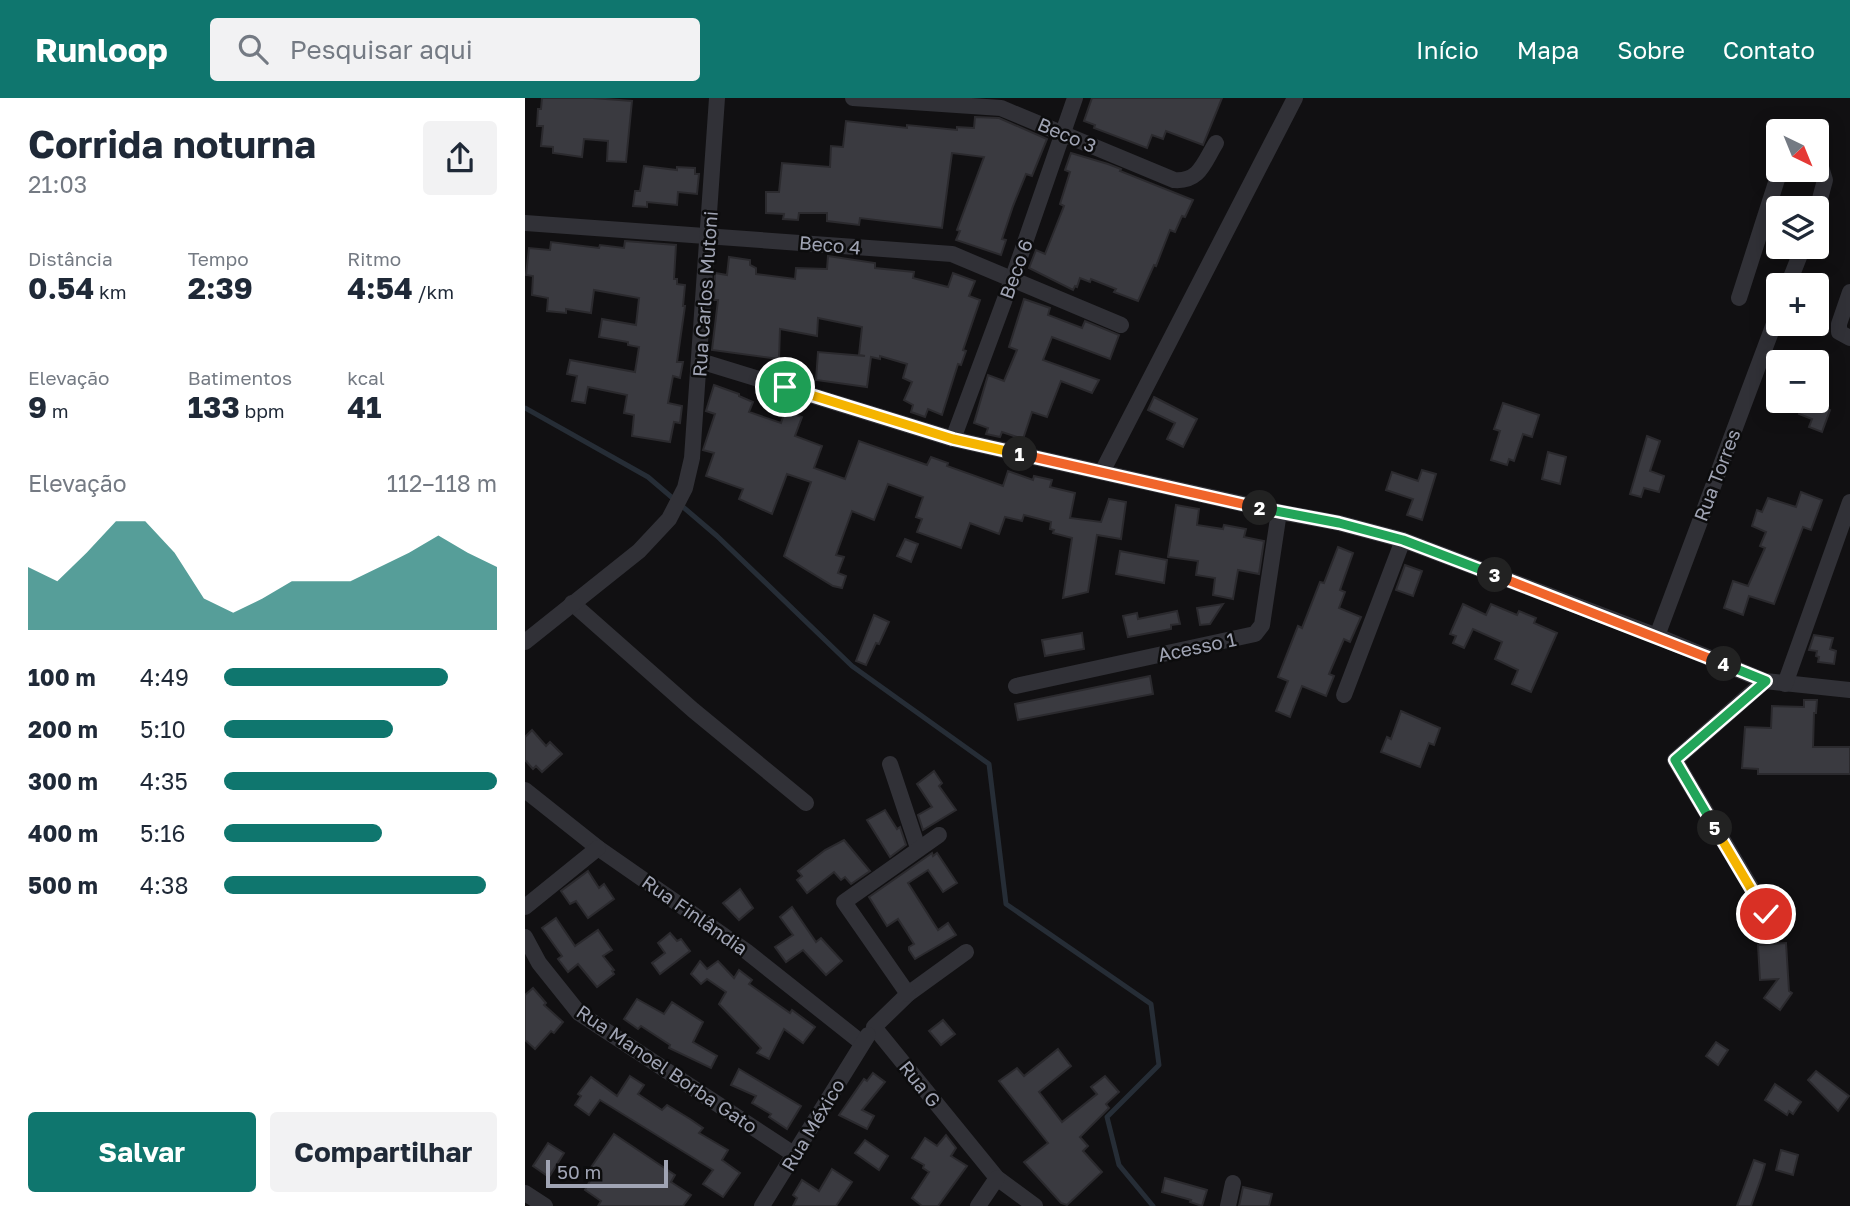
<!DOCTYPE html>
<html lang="pt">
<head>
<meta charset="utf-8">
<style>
	:root { --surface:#fff; --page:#f2f2f3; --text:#1f2937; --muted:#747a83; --accent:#0f766e }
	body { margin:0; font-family:"Golos Text",sans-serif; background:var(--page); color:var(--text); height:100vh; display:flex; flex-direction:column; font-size:26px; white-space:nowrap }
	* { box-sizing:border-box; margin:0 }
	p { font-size:23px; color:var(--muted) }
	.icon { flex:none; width:38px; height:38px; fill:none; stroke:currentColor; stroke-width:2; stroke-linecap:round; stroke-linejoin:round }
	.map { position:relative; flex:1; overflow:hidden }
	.side { display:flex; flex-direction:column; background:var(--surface); width:525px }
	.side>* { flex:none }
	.needle { width:46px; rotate:137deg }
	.fabs { position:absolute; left:1241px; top:21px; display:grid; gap:14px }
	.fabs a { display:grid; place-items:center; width:63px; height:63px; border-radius:7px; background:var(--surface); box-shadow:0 4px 18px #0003; font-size:35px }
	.scale { position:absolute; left:21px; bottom:18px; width:122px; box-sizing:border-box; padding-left:7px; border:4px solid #a0a4b4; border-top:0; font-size:19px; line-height:24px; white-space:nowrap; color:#a0a4b4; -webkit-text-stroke:5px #0c0c0d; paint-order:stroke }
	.pin { position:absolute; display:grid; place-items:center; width:60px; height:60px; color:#fff; margin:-30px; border:4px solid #fff; border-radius:50%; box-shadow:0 2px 7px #0007 }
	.km { position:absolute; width:35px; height:35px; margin:-18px; border-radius:50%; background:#222; color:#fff; font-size:19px; line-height:35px; text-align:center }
	.round { display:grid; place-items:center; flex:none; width:74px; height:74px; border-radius:7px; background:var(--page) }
	.summary { display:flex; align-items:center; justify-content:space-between; height:119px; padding:0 28px }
	h1 { font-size:38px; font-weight:700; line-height:52px }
	.stats { display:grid; grid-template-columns:repeat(3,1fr); gap:10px; height:119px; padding:7px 28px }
	.stats div { display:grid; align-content:center }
	.stats b { font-size:30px; font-weight:700 }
	.stats small { font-size:19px; font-weight:400 }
	.stats p { font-size:19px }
	.chart { height:196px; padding:14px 28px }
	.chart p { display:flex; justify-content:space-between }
	.chart svg { width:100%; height:126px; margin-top:7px; fill:var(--accent); opacity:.7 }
	.primary-button { display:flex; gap:14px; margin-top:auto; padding:14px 28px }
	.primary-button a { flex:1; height:80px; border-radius:7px; background:var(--accent); color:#fff; font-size:28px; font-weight:700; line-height:80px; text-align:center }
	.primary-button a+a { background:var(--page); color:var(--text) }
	ul { padding:0 28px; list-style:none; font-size:23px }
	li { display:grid; grid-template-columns:112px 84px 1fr; align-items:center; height:52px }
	li i { height:18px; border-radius:9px; background:var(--accent) }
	header { display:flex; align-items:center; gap:42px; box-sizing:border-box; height:98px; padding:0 35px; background:var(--accent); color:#fff }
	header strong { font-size:33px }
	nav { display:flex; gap:38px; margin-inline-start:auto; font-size:24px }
	.search { width:490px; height:63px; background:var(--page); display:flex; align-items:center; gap:18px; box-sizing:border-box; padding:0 24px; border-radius:7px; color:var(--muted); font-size:26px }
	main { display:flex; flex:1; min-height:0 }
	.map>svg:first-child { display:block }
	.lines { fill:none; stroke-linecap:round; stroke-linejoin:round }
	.stream { stroke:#262d36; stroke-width:5 }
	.building { fill:#3a3a40; stroke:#2b2a2e; stroke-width:2 }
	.minor { stroke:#313137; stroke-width:16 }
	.split-1-casing { stroke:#fff; stroke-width:14 }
	.split-2-casing { stroke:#fff; stroke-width:14 }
	.split-3-casing { stroke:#fff; stroke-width:14 }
	.split-4-casing { stroke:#fff; stroke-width:14 }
	.split-5-casing { stroke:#fff; stroke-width:14 }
	.split-6-casing { stroke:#fff; stroke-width:14 }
	.split-1 { stroke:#f5b400; stroke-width:9 }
	.split-2 { stroke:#f0652b; stroke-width:9 }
	.split-3 { stroke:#22a559; stroke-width:9 }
	.split-4 { stroke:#f0652b; stroke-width:9 }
	.split-5 { stroke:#22a559; stroke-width:9 }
	.split-6 { stroke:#f5b400; stroke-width:9 }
	.labels { text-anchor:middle; stroke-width:5; stroke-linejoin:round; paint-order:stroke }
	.street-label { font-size:19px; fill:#a0a4b4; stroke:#0c0c0d }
</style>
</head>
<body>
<header>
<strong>Runloop</strong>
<div class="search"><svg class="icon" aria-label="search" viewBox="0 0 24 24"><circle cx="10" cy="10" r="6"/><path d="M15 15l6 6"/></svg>Pesquisar aqui</div>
<nav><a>Início</a><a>Mapa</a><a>Sobre</a><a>Contato</a></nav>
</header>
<main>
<section class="side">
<div class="summary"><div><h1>Corrida noturna</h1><p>21:03</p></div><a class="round"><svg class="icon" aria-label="share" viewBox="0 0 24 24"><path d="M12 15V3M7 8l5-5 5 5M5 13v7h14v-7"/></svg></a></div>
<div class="stats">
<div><p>Distância</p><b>0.54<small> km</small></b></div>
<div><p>Tempo</p><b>2:39</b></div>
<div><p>Ritmo</p><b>4:54<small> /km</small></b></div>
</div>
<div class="stats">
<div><p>Elevação</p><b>9<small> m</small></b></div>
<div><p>Batimentos</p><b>133<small> bpm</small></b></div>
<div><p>kcal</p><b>41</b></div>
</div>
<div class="chart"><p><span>Elevação</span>112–118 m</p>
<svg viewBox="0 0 160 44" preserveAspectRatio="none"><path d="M0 44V22L10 27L20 17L30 6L40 6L50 17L60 33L70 38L80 33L90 27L100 27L110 27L120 22L130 17L140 11L150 17L160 22V44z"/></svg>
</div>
<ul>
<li><b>100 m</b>4:49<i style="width:82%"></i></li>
<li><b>200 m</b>5:10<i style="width:62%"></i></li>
<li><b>300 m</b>4:35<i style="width:100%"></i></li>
<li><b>400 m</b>5:16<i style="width:58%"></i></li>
<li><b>500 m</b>4:38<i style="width:96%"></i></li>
</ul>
<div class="primary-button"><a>Salvar</a><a>Compartilhar</a></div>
</section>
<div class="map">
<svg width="1325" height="1108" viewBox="0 0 1325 1108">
	<rect width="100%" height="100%" fill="#111012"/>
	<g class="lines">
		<!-- stream -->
		<path class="stream" d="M0 310 123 379 192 438 327 568 464 666 481 806 626 906 634 967 582 1019 594 1067 628 1108"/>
	</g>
	<!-- building -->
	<g class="building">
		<path d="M17 0H68L107 3 101 64 82 63 83 43 59 41 57 59 28 55V49L16 48 18 28H12L13 11H16Z"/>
		<path d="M567 0H697L678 47 641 33 638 41 627 37 622 50 569 30 570 27 559 23Z"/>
		<path d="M450 19 474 20 522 41 507 78 501 76 488 108 477 141 481 142 476 157 431 142 435 133 432 132 459 59 427 55 417 130 335 120 334 127 302 123V115H274L273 122 258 121 259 116 241 115V94H254L257 65 305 69 306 48 318 49 321 23 382 30V27L432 32V29L449 30Z"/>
		<path d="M546 55 583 66 596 71 595 73 668 102 660 119 657 118 650 134 645 132 643 137 631 168 629 167 613 203 589 194 591 191 566 181 565 184 555 180 552 189 550 188 548 192 504 170 511 152 520 156 539 108 535 106 545 74 540 72Z"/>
		<path d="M119 68 152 72V69L170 70V76H174L172 96 153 94 152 107 122 104V109L108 108 110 93H115Z"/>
		<path d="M100 143 151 147 149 181H152V186L160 187 158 208H160L152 264H158L155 280 148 278 143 305 157 308 155 325 149 324 145 344 107 338 109 317 99 315 102 297 63 289 60 305 47 303 52 278 42 276 45 262 110 274 114 249 103 247V244L74 239 77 221 111 227 114 200 69 192 66 215 41 211V215L22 213 23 200 7 197 8 178 1 177 4 150 25 152 26 144 74 150 75 147 99 150Z"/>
		<path d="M303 158 350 165V170L389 174 388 180 423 189 428 175 450 183 444 198 455 202 438 252 441 253 436 267 433 266 417 317 403 311 400 319 386 314 388 307 379 302 387 284 378 280 382 266 355 258V261L346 259 342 289 291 282 293 254 340 258 334 257 337 229 293 220 292 238 255 231 254 261 187 252 193 202H189L190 175 202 177 204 159 225 162V167L231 170V176L270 181 271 170 302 171Z"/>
		<path d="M499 201 525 210 523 217 557 230 560 223 594 237 585 261 527 239 518 262 574 282 567 295 536 283 522 319 507 314 498 341 477 334 475 339 461 336 463 330 449 325 463 277 479 283 492 252 484 249Z"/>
		<path d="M189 287 214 296V298L228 304 224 314 256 325 260 313 277 319 270 338 297 348 289 370 320 381 334 343 402 367 406 359 423 365 422 368 478 388 483 373 508 382 509 378 527 382 525 389 550 395 545 420 576 424 584 401 601 404 596 441 572 437 563 494 538 500 547 440 528 435 529 432 525 431 526 424 499 417 497 423 480 419 474 436 445 425 436 450 392 434 397 421 391 419 398 399 363 386 349 422 327 413 311 457 319 459 313 475 321 478 317 490 308 488 259 458 286 384 262 376 247 416 214 401 218 391 181 378 189 355 178 352 190 316 181 313Z"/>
		<path d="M629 299 672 321 658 349 642 341 650 325 623 312Z"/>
		<path d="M1279 303 1305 312 1297 334 1284 329 1287 321 1274 316Z"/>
		<path d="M978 305 1014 317 1007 339 998 336 989 363 984 361 982 367 966 362 975 333 969 331Z"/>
		<path d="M1122 338 1135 343 1125 373 1139 378 1134 394 1119 390 1116 399 1105 396Z"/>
		<path d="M1023 354 1041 359 1035 386 1017 381Z"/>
		<path d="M897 372 911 376 897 422 882 417 888 401 861 392 867 374 893 383Z"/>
		<path d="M1276 394 1297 402 1286 432 1278 429 1249 506 1224 498 1218 517 1199 510 1208 483 1223 488 1240 450 1235 448 1241 434 1227 428 1232 412 1237 414 1243 400 1271 409Z"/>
		<path d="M651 407 674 411 672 427 698 431 699 427 721 431 719 439 739 443 734 476 713 472 708 501 688 497 690 480 671 477 673 463 643 459Z"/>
		<path d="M380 441 393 446 386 464 372 458Z"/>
		<path d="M813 449 828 455 815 492 820 494 814 510 836 519 825 544 819 541 804 576 809 578 801 598 777 588 765 619 751 613 763 583 753 579 773 528 777 530 795 484 799 485Z"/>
		<path d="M595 453 642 462 639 485 591 476Z"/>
		<path d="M880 467 897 473 888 498 871 492Z"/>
		<path d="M698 506 685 526 675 527 672 510Z"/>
		<path d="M938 506 961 517 966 506 992 517 994 513 1011 520 1009 525 1032 535 1006 594 987 586 993 572 970 561 977 544 948 531 939 550 928 545 931 538 925 536Z"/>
		<path d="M652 513 655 526 646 527V531L603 539 598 518 612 515 613 521Z"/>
		<path d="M349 517 364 524 354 546 351 545 341 567 331 563Z"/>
		<path d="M557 535 559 551 520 558 517 542Z"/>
		<path d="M1289 537 1308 540 1305 551 1311 553 1309 566 1293 564 1294 559 1291 558 1292 553 1284 552Z"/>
		<path d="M625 578 628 596 493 622 490 606Z"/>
		<path d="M1279 602H1292L1291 615H1289L1288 649H1325V676H1233V671L1217 670 1220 629 1246 630 1247 608 1279 609Z"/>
		<path d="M876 613 915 630 909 647 904 645 895 669 856 654 862 639 866 641Z"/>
		<path d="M7 632 21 648 25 644 37 656 17 674 11 668 8 671 0 662V639Z"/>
		<path d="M409 673 417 685 414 688 431 712 398 732 393 717 407 709 392 686Z"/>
		<path d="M360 712 372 731 375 729 381 747 365 759 342 722Z"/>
		<path d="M319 742 345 773 326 786 320 779 316 782 309 774 282 795 272 782 277 778 273 773 300 752Z"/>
		<path d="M407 755 408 758 412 755 432 785 418 794 403 772 383 785 413 832 423 825 431 837 390 861 384 852V849L389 846 373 821 362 828 344 799Z"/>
		<path d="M63 773 74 790 79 786 89 801 63 820 51 803 45 806 36 793Z"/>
		<path d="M215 791 228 810 214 822 198 805Z"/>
		<path d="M267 809 291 844 296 840 317 863 301 877 278 852 261 864 250 849 268 837 255 819Z"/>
		<path d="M31 820 50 848 73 832 87 852 78 858 89 872 87 873 89 876 72 889 53 866 43 874 33 861 37 858 17 830Z"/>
		<path d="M145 835 152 843 156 841 165 853 135 876 127 865 140 855 133 845Z"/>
		<path d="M1261 845 1264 893 1267 895 1255 912 1239 900 1253 881 1235 882 1233 847Z"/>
		<path d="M175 863 182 871 193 863 209 880 214 872 227 882 224 886 265 915 267 912 290 929 278 945 259 931 244 961 232 955 236 950 194 906 201 894 182 881 176 886 166 876Z"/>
		<path d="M8 890 21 905 19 907 38 924 29 935 26 933 10 951 0 942V897Z"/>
		<path d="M112 901 139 916 147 904 178 924 168 944 192 958 186 970 144 950 145 947 116 928 113 931 99 921Z"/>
		<path d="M418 922 430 936 416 947 404 933Z"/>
		<path d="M1191 944 1203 952 1193 967 1181 958Z"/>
		<path d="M533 951 546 968 514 994 537 1024 572 996 566 989 580 978 594 994 581 1006 584 1010 555 1039 563 1048 558 1053 577 1074 542 1107 536 1105 499 1064 523 1045 474 983 492 970 499 978Z"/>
		<path d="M214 971 276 1008 262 1031 244 1019 246 1016 227 1005 231 998 206 987Z"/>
		<path d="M1291 973 1324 998 1313 1013 1283 982Z"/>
		<path d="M348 975 360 984 337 1012 349 1018 342 1031 314 1017 339 981 342 983Z"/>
		<path d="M105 978 119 987 113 996 137 1012 142 1007 165 1021 178 1030 174 1035 203 1052 197 1062 215 1075 198 1099 178 1086 188 1072 75 1002 64 1017 50 1007 56 998 53 996 66 979 92 998Z"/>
		<path d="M1250 986 1276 1004 1268 1016 1264 1013 1262 1017 1240 1002Z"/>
		<path d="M89 1036 150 1077 146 1084 166 1097 158 1108H73L76 1103 60 1092 66 1081 60 1078Z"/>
		<path d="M421 1037 431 1050 426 1058 442 1068 413 1108H397L387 1100 404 1074 398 1070 399 1067 387 1060 400 1040 412 1048Z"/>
		<path d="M340 1042 363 1058 354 1072 330 1055Z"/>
		<path d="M23 1045 39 1055 24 1079 8 1068Z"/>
		<path d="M1256 1052 1273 1057 1268 1077 1251 1072Z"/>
		<path d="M1229 1062 1240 1066 1236 1080 1226 1108H1212Z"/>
		<path d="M307 1071 327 1084 311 1108H268L272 1100 268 1097 277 1082 294 1093Z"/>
		<path d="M640 1080 682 1092 677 1108 665 1104 666 1102 637 1094Z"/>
		<path d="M718 1089 747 1096 744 1108H714Z"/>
	</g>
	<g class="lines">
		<!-- minor -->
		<g class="minor">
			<path d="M328 0 476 10 649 82C675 84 679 64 691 45"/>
			<path d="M1292 66 1296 69 1300 82 1292 112"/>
			<path d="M0 125 427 156 596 227"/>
			<path d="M1263 187 1278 149"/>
			<path d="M1325 194 1314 226V234L1325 240"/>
			<path d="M1214 200 1255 72"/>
			<path d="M175 263 428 341 754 414 814 425 878 442 1132 538 1240 583 1325 592"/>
			<path d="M428 341 487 182 550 0"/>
			<path d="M577 374 770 0"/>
			<path d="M47 505 168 612 281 705"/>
			<path d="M1132 538 1253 215"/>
			<path d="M0 544 114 453 144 421 160 390 167 360 192 0"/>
			<path d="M1240 583 1150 662 1242 816"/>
			<path d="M1260 586 1325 404"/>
			<path d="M491 588 730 536 737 527 754 414"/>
			<path d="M819 597 878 442"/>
			<path d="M365 666 393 750"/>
			<path d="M0 692 73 750 221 853 337 945"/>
			<path d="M0 809 73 750"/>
			<path d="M0 839 14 865 54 915 270 1057"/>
			<path d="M441 854 383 896 349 929 472 1080 510 1108"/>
			<path d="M383 896 319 804 414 737"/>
			<path d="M0 1095 20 1108"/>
			<path d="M237 1108 343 937"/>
			<path d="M453 1108 472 1080"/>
			<path d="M703 1108 708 1085"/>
		</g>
	</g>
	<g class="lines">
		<defs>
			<path id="split-1" d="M260 289 428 341 495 356"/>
			<path id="split-2" d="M495 356 735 410"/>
			<path id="split-3" d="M735 410 814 425 878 442 970 477"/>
			<path id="split-4" d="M970 477 1199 566"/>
			<path id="split-5" d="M1190 730 1150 662 1241 583 1199 566"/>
			<path id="split-6" d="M1190 730 1241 816"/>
		</defs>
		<!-- split-1 casing -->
		<use href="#split-1" class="split-1-casing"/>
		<!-- split-2 casing -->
		<use href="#split-2" class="split-2-casing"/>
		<!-- split-3 casing -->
		<use href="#split-3" class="split-3-casing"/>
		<!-- split-4 casing -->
		<use href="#split-4" class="split-4-casing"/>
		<!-- split-5 casing -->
		<use href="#split-5" class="split-5-casing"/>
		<!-- split-6 casing -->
		<use href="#split-6" class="split-6-casing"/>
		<!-- split-1 -->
		<use href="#split-1" class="split-1"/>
		<!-- split-2 -->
		<use href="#split-2" class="split-2"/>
		<!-- split-3 -->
		<use href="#split-3" class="split-3"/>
		<!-- split-4 -->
		<use href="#split-4" class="split-4"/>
		<!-- split-5 -->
		<use href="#split-5" class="split-5"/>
		<!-- split-6 -->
		<use href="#split-6" class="split-6"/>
	</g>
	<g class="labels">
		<!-- street labels -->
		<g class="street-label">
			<text transform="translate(542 37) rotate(23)" y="7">Beco 3</text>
			<text transform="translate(305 147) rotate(5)" y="7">Beco 4</text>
			<text transform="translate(491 171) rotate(-70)" y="7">Beco 6</text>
			<text transform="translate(180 196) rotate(-86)" y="7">Rua Carlos Mutoni</text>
			<text transform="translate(1192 377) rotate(-69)" y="7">Rua Torres</text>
			<text transform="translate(672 549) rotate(-12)" y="7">Acesso 1</text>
			<text transform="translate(170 817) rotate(35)" y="7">Rua Finlândia</text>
			<text transform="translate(142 971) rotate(34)" y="7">Rua Manoel Borba Gato</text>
			<text transform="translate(395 986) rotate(51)" y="7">Rua G</text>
			<text transform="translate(288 1027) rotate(-59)" y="7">Rua México</text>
		</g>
	</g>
</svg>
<div class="fabs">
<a><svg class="needle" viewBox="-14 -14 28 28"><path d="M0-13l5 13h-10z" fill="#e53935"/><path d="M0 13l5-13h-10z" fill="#747a83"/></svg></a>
<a><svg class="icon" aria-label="layers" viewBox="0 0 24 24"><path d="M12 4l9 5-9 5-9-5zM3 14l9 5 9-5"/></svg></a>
<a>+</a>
<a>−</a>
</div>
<div class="scale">50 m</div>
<div class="pin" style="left:260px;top:289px;background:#1e9e55"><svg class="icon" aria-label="arrive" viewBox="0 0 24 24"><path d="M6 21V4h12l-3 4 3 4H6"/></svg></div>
<div class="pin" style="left:1241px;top:816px;background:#d93025"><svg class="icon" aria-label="check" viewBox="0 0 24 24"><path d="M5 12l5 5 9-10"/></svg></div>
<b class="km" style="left:495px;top:356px">1</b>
<b class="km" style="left:735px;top:410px">2</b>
<b class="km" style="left:970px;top:477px">3</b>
<b class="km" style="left:1199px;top:566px">4</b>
<b class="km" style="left:1190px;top:730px">5</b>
</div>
</main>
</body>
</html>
